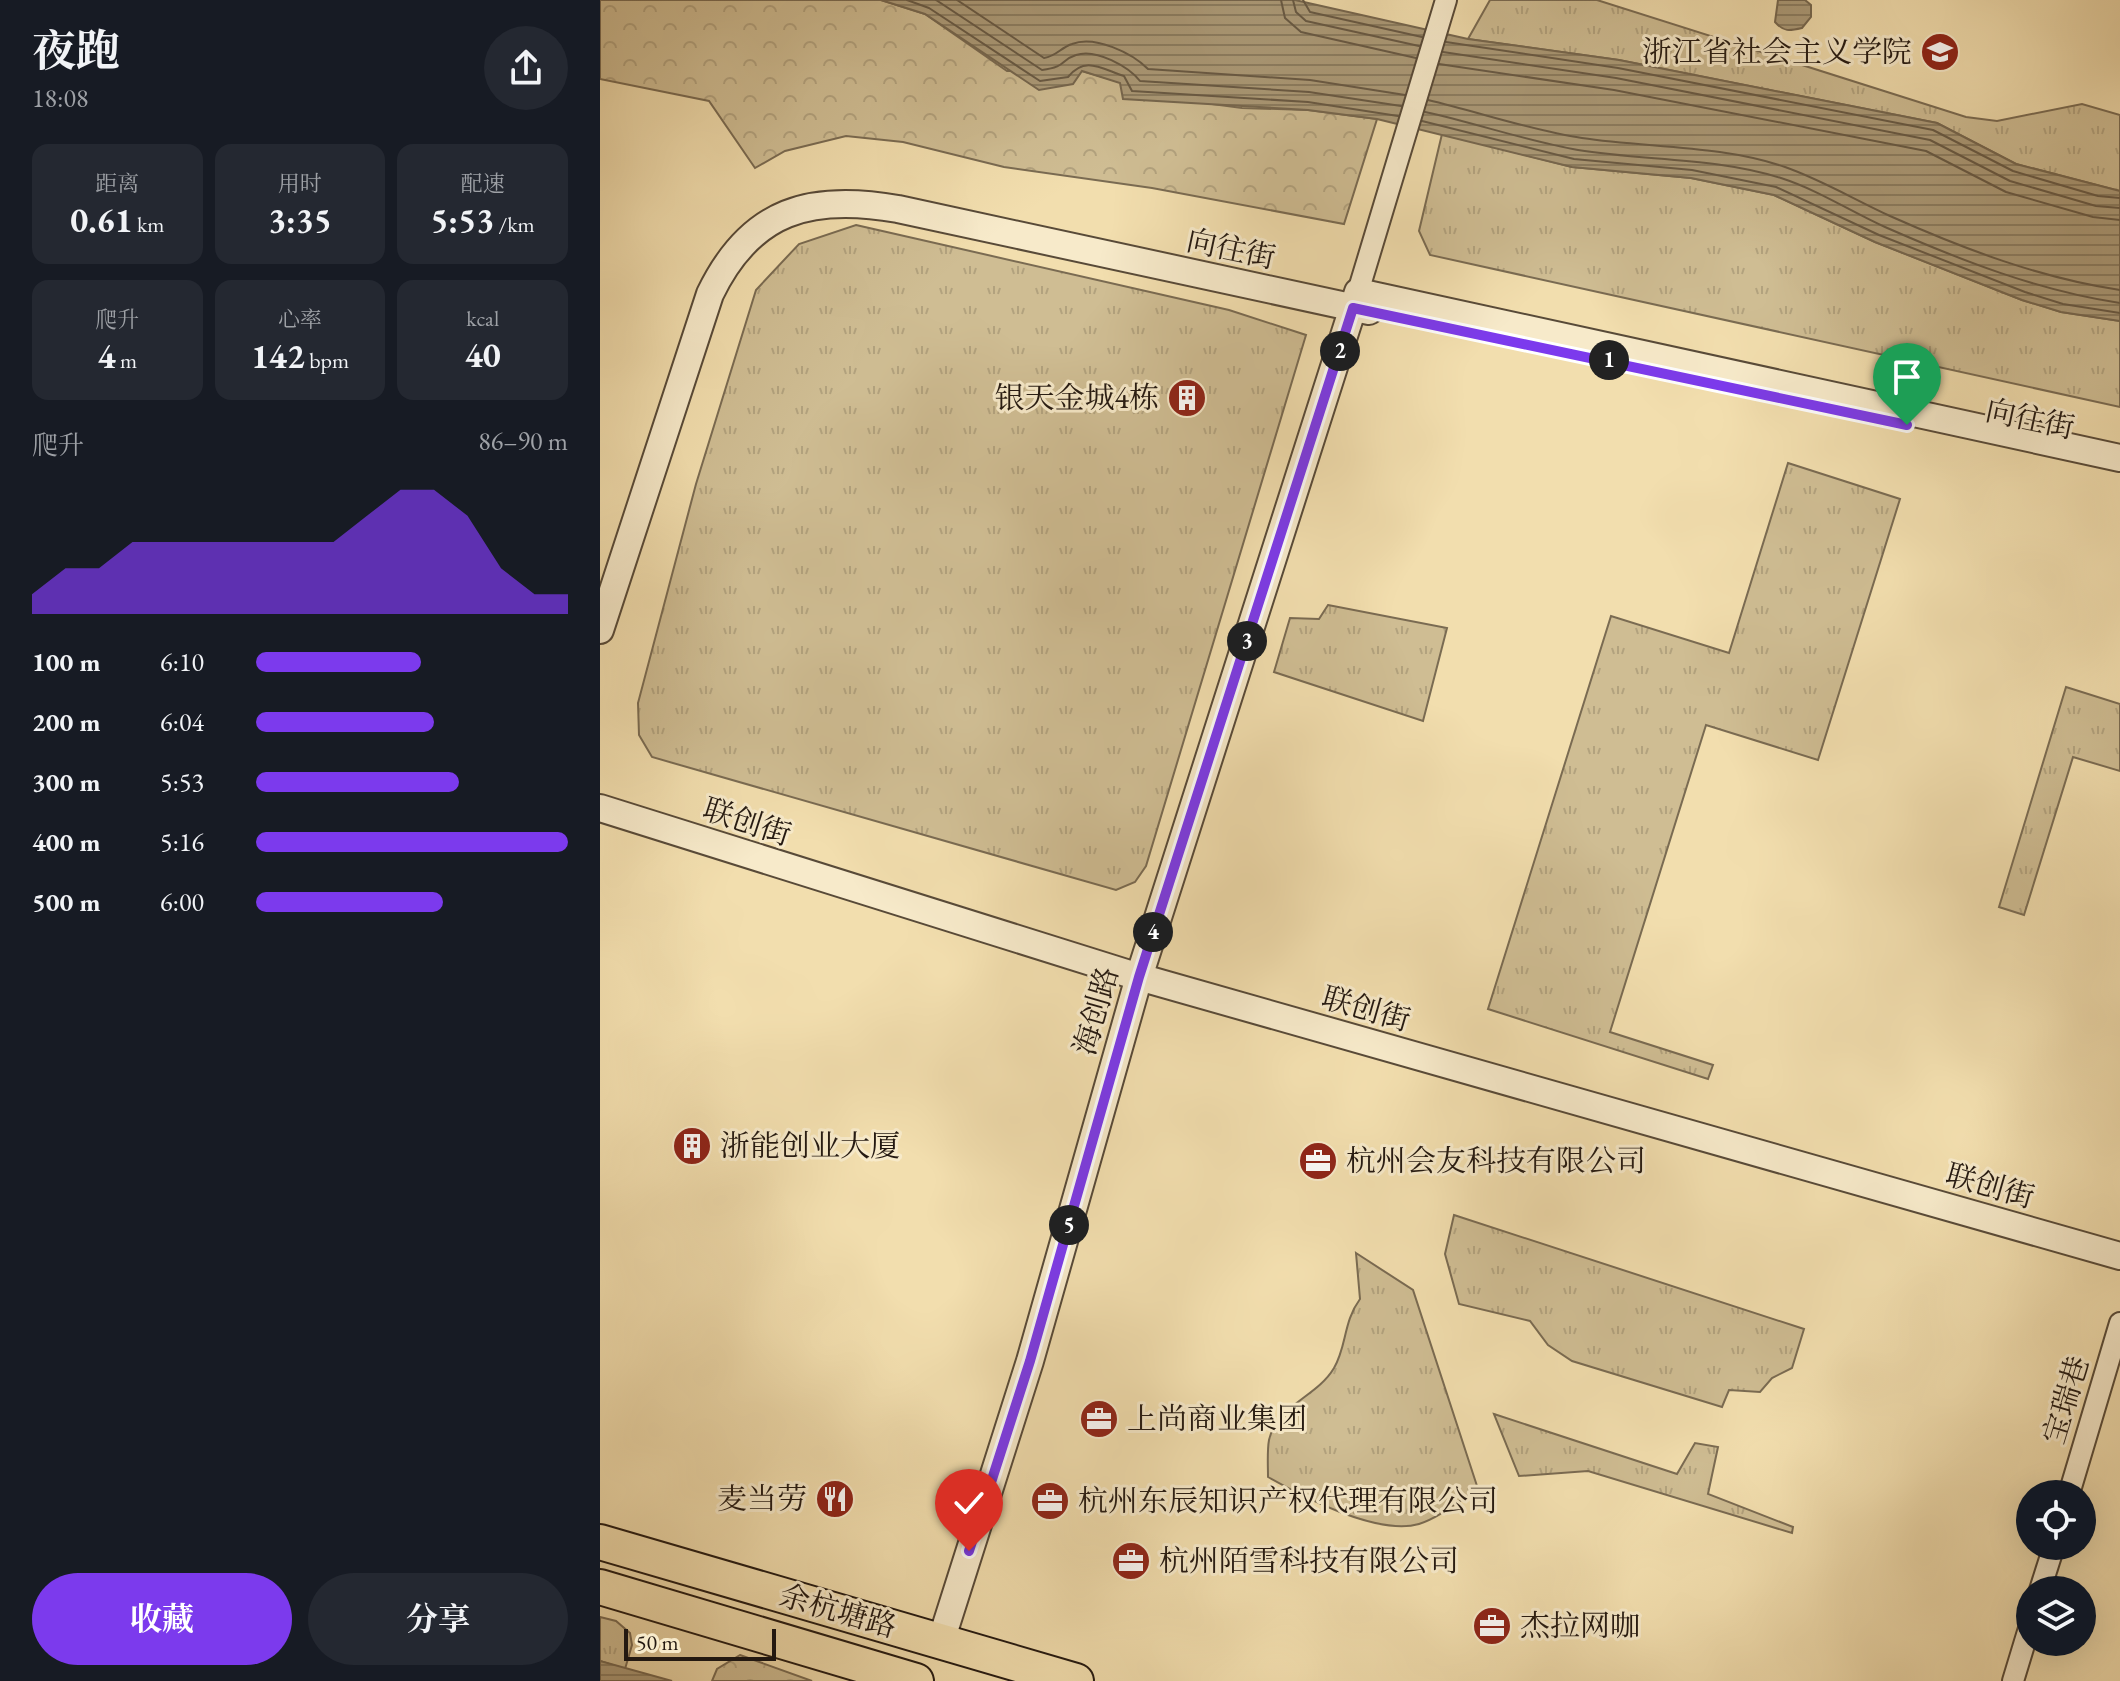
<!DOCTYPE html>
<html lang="zh">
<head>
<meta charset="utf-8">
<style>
	:root { --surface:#171b24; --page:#242831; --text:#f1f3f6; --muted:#9ea1a6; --accent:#7c3aed }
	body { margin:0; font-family:"EB Garamond","Noto Serif SC",serif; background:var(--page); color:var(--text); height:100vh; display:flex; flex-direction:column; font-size:30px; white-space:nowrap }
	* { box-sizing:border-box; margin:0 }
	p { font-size:26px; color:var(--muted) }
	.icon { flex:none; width:44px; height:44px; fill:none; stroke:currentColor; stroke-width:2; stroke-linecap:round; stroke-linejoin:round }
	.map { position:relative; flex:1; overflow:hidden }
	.drawer { display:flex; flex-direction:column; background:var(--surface); width:600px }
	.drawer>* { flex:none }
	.fabs { position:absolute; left:1416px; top:1480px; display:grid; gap:16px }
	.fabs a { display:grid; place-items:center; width:80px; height:80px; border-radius:50%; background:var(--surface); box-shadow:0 8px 32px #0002; font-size:40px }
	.scale { position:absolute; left:24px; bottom:20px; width:152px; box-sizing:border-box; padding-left:8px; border:4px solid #241911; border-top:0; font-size:22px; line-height:28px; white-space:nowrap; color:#241911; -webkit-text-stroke:6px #f7eaca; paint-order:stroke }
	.pin { position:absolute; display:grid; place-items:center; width:68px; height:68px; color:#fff; margin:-82px -34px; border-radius:50% 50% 50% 0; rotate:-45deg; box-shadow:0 0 8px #0007 }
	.pin .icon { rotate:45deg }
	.km { position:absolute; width:40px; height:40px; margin:-20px; border-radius:50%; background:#222; color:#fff; font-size:22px; line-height:40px; text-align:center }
	.round { display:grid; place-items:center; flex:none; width:84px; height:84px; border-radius:42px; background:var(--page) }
	.headline { display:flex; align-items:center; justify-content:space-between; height:136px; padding:0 32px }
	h1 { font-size:44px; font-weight:700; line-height:60px }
	.figures { display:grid; grid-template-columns:repeat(3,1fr); gap:12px; height:136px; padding:8px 32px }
	.figures div { display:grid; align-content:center; border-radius:16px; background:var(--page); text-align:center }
	.figures b { font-size:34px; font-weight:700 }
	.figures small { font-size:22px; font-weight:400 }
	.figures p { font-size:22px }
	.chart { height:224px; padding:16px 32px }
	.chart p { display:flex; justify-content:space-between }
	.chart svg { width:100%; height:144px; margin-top:8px; fill:var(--accent); opacity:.7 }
	.action { display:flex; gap:16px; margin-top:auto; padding:16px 32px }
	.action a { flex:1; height:92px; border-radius:48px; background:var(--accent); color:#fff; font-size:32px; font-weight:700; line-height:92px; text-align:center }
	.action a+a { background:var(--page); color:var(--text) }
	ul { padding:0 32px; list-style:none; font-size:26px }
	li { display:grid; grid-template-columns:128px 96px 1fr; align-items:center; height:60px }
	li i { height:20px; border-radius:10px; background:var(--accent) }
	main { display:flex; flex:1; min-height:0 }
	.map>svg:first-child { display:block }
	.grass { fill:url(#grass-tufts); stroke:#7a6b52; stroke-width:2 }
	.forest { fill:url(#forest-crowns); stroke:#7a6b52; stroke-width:2 }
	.water { fill:url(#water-rules); stroke:#76674f; stroke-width:2 }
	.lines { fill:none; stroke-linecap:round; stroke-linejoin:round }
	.shore { stroke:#685a45; stroke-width:2 }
	.minor-casing { stroke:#584a38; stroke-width:24 }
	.tertiary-casing { stroke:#584a38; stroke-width:30 }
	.primary-casing { stroke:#241911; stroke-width:38 }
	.minor { stroke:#f7eaca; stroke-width:20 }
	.tertiary { stroke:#f7eaca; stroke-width:26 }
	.primary { stroke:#f2deae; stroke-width:34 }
	.route-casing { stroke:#fff; stroke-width:16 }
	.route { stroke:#7c3aed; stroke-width:10 }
	.labels { text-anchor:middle; stroke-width:6; stroke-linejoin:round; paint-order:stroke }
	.poi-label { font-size:30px; fill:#241911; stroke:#f7eaca; text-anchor:start }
	.street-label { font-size:30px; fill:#241911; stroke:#f7eaca }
</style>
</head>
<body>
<main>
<section class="drawer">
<div class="headline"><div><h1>夜跑</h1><p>18:08</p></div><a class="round"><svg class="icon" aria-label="share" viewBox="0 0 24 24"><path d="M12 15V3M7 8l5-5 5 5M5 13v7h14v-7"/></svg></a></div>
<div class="figures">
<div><p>距离</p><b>0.61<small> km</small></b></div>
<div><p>用时</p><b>3:35</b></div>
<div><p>配速</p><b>5:53<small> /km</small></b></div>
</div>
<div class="figures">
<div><p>爬升</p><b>4<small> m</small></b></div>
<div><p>心率</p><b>142<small> bpm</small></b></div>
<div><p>kcal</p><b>40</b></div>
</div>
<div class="chart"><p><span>爬升</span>86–90 m</p>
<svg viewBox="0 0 160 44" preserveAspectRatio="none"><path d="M0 44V38L10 30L20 30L30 22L40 22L50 22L60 22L70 22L80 22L90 22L100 14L110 6L120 6L130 14L140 30L150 38L160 38V44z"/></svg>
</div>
<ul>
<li><b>100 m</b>6:10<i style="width:53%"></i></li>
<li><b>200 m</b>6:04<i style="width:57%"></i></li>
<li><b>300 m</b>5:53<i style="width:65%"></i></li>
<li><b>400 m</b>5:16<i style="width:100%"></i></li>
<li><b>500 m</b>6:00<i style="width:60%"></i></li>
</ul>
<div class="action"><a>收藏</a><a>分享</a></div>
</section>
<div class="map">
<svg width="1520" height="1681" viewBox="0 0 1520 1681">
	<defs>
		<pattern id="grass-tufts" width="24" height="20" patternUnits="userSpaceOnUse" patternTransform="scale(2)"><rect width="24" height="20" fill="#cfbd93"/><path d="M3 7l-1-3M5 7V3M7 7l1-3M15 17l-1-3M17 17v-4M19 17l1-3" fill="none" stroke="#b2a27e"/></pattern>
		<pattern id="forest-crowns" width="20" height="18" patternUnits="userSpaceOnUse" patternTransform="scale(2)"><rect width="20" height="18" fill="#cfbd93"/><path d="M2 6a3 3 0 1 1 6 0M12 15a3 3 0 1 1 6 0" fill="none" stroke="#b2a27e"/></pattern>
		<pattern id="water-rules" width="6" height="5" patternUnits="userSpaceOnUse" patternTransform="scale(2)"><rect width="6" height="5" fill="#ac9b79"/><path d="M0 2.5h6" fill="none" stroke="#8c7e62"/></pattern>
	</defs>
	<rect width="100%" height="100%" fill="#f2deae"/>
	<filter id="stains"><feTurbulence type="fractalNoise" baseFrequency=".0025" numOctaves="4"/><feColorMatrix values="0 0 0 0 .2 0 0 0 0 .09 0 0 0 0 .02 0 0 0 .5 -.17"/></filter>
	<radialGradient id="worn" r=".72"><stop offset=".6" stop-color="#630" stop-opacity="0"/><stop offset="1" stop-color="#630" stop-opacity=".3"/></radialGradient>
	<!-- grass -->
	<g class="grass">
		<path d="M890 0H997L1366 117 1397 121 1482 104 1520 115V191L1416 164 1337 123 1019 60 868 39Z"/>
		<path d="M842 134 972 167 1091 178 1174 195 1275 242 1422 300 1461 312 1520 321V407L830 255 819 231Z"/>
		<path d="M256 225 629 310 706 335 546 866 535 882 516 890 52 757 39 735 38 703 96 484 156 290 199 244Z"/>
		<path d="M1188 463 1300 499 1218 760 1106 725 1010 1032 1113 1065 1108 1079 888 1009 1011 616 1129 653Z"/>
		<path d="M728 605 847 628 823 721 674 672 690 618 719 619Z"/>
		<path d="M1466 687 1520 704V771L1473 757 1424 915 1399 907Z"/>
		<path d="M854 1215 1204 1329 1192 1368 1172 1378 1160 1392 1129 1390 1122 1407 972 1361 948 1345 930 1321 859 1304 845 1254Z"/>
		<path d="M756 1253 813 1290 878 1489C860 1500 839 1518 819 1524 778 1536 703 1497 668 1477 668 1465 667 1451 669 1440 677 1405 717 1397 734 1368 747 1346 743 1322 760 1299Z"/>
		<path d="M894 1414 1077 1474 1095 1443 1118 1447 1108 1494 1193 1527 1192 1533 988 1471 919 1476Z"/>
		<path d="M0 1617 16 1621 30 1633 32 1645 25 1669 0 1661Z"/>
	</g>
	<!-- forest -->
	<g class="forest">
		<path d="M0 0H281L325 14 407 71H482L582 100 642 108 708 110 777 119 744 224 552 188 404 167 303 142 246 136 185 151 155 168 109 101 0 79Z"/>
		<path d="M140 1655 212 1681H112L117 1669Z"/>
	</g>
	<!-- water -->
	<g class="water">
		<path d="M281 0H695L868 39 1019 60 1337 123 1416 164 1520 191V321L1461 312 1422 300 1275 242 1174 195 1091 178 972 167 777 119 708 110 523 99 520 83 482 71 473 84 439 90 325 14Z"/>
		<path d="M1178 0H1205L1211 5V17L1202 28C1189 31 1184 32 1175 22Z"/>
		<path d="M0 1661 72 1681H0Z"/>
	</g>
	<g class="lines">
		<!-- shore -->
		<g class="shore">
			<path d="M307 0 329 8 440 81 468 77C485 56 500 68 524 76L532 91 708 102 798 116"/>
			<path d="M336 0 442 70C467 67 460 60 476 55 496 48 529 67 540 81L709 92 801 106"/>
			<path d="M357 0 444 58C457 56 460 48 472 44 495 35 532 53 548 69L710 80 805 95"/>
			<path d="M681 0 685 18 701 32 816 58"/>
			<path d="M693 0 696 12 706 21 819 46"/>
			<path d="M703 0 710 12 822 37"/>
			<path d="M846 42 1018 68 1333 130 1413 171 1498 196 1520 198"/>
			<path d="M843 52 1016 78 1330 140 1410 181 1496 206 1520 208"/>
			<path d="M839 64 1014 90 1326 151 1406 192 1493 217 1520 220"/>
			<path d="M828 100C879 112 930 130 982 138 1049 148 1121 145 1185 167 1222 180 1255 200 1290 216 1364 249 1440 278 1520 290"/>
			<path d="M825 112C876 123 926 141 978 150 1045 161 1115 157 1181 178 1218 190 1250 211 1285 227 1360 260 1439 291 1520 303"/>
			<path d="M822 121 974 159 1092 170 1176 187 1279 235 1425 292 1463 304 1520 313"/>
		</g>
		<defs>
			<g id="minor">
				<path d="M758 292 846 0"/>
				<path d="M1469 1494 1520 1323"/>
				<path d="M1440 1590 1454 1546"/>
				<path d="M1413 1681 1430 1625"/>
			</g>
			<g id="tertiary">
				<path d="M0 630 110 294C151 209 211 194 298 209L769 311"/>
				<path d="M0 808 539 977 1520 1256"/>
				<path d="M341 1641 430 1361 539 977 758 292 1520 458"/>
			</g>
			<g id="primary">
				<path d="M0 1542 476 1681"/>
				<path d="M0 1587 316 1681"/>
			</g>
		</defs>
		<!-- minor casing -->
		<use href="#minor" class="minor-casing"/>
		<!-- tertiary casing -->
		<use href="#tertiary" class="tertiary-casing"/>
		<!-- primary casing -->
		<use href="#primary" class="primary-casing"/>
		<!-- minor -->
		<use href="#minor" class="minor"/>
		<!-- tertiary -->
		<use href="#tertiary" class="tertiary"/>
		<!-- primary -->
		<use href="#primary" class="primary"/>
	</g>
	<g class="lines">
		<defs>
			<path id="route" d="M369 1551 430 1361 539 977 753 308 1307 425"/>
		</defs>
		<!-- route casing -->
		<use href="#route" class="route-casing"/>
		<!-- route -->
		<use href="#route" class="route"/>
	</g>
	<!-- icons -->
	<defs>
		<symbol id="school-disc" viewBox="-11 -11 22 22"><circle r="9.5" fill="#8f2418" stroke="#f7eaca"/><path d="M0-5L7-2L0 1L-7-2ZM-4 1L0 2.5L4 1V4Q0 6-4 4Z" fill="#fff"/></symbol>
		<symbol id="building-disc" viewBox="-11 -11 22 22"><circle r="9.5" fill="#8f2418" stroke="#f7eaca"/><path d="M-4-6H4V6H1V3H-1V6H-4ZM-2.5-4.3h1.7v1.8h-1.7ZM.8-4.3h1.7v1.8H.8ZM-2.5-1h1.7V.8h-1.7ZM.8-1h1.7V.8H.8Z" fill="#fff"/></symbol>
		<symbol id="office-disc" viewBox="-11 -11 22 22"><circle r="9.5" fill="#8f2418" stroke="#f7eaca"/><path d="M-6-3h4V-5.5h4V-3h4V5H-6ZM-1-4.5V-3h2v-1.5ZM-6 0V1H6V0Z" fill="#fff"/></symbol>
		<symbol id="restaurant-disc" viewBox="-11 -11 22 22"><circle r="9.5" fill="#8f2418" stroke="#f7eaca"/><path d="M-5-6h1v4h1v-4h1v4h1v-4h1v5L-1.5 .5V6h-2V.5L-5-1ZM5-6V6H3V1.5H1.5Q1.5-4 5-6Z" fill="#fff"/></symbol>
	</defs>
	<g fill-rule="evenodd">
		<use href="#school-disc" x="1318" y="30" width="44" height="44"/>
		<use href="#building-disc" x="565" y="376" width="44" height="44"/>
		<use href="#building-disc" x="70" y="1124" width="44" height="44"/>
		<use href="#office-disc" x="696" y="1139" width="44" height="44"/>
		<use href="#office-disc" x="477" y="1397" width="44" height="44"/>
		<use href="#restaurant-disc" x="213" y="1477" width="44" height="44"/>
		<use href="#office-disc" x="428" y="1479" width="44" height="44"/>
		<use href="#office-disc" x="509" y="1539" width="44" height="44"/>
		<use href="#office-disc" x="870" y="1604" width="44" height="44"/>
	</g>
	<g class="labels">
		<!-- poi labels -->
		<g class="poi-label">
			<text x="1312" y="62" text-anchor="end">浙江省社会主义学院</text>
			<text x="559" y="408" text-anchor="end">银天金城4栋</text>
			<text x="120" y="1156">浙能创业大厦</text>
			<text x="746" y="1171">杭州会友科技有限公司</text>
			<text x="527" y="1429">上尚商业集团</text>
			<text x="207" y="1509" text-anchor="end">麦当劳</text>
			<text x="478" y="1511">杭州东辰知识产权代理有限公司</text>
			<text x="559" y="1571">杭州陌雪科技有限公司</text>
			<text x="920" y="1636">杰拉网咖</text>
		</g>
		<!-- street labels -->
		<g class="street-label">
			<text transform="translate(631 249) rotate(12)" y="10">向往街</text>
			<text transform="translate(1430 419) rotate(12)" y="10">向往街</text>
			<text transform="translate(147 822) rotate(18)" y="10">联创街</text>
			<text transform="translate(766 1009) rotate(16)" y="10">联创街</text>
			<text transform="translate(496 1011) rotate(-74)" y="10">海创路</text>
			<text transform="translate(1390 1186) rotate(16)" y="10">联创街</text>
			<text transform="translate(1466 1400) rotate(-73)" y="10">宝瑞巷</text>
			<text transform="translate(238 1611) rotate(16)" y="10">余杭塘路</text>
		</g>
	</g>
	<rect width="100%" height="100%" filter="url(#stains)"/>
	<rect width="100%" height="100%" fill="url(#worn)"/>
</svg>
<div class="fabs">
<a><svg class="icon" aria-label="locate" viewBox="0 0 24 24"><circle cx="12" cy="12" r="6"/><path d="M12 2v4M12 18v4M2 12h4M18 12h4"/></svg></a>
<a><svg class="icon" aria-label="layers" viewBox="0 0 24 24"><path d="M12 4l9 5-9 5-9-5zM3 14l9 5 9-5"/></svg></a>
</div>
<div class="scale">50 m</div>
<div class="pin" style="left:1307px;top:425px;background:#1e9e55"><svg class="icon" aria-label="arrive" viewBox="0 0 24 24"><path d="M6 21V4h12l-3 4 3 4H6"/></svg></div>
<div class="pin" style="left:369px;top:1551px;background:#d93025"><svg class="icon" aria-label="check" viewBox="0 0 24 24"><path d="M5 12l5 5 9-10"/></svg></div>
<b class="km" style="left:1009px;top:360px">1</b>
<b class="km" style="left:740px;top:351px">2</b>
<b class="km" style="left:647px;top:641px">3</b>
<b class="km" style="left:553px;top:932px">4</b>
<b class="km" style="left:469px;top:1225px">5</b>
</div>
</main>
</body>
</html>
